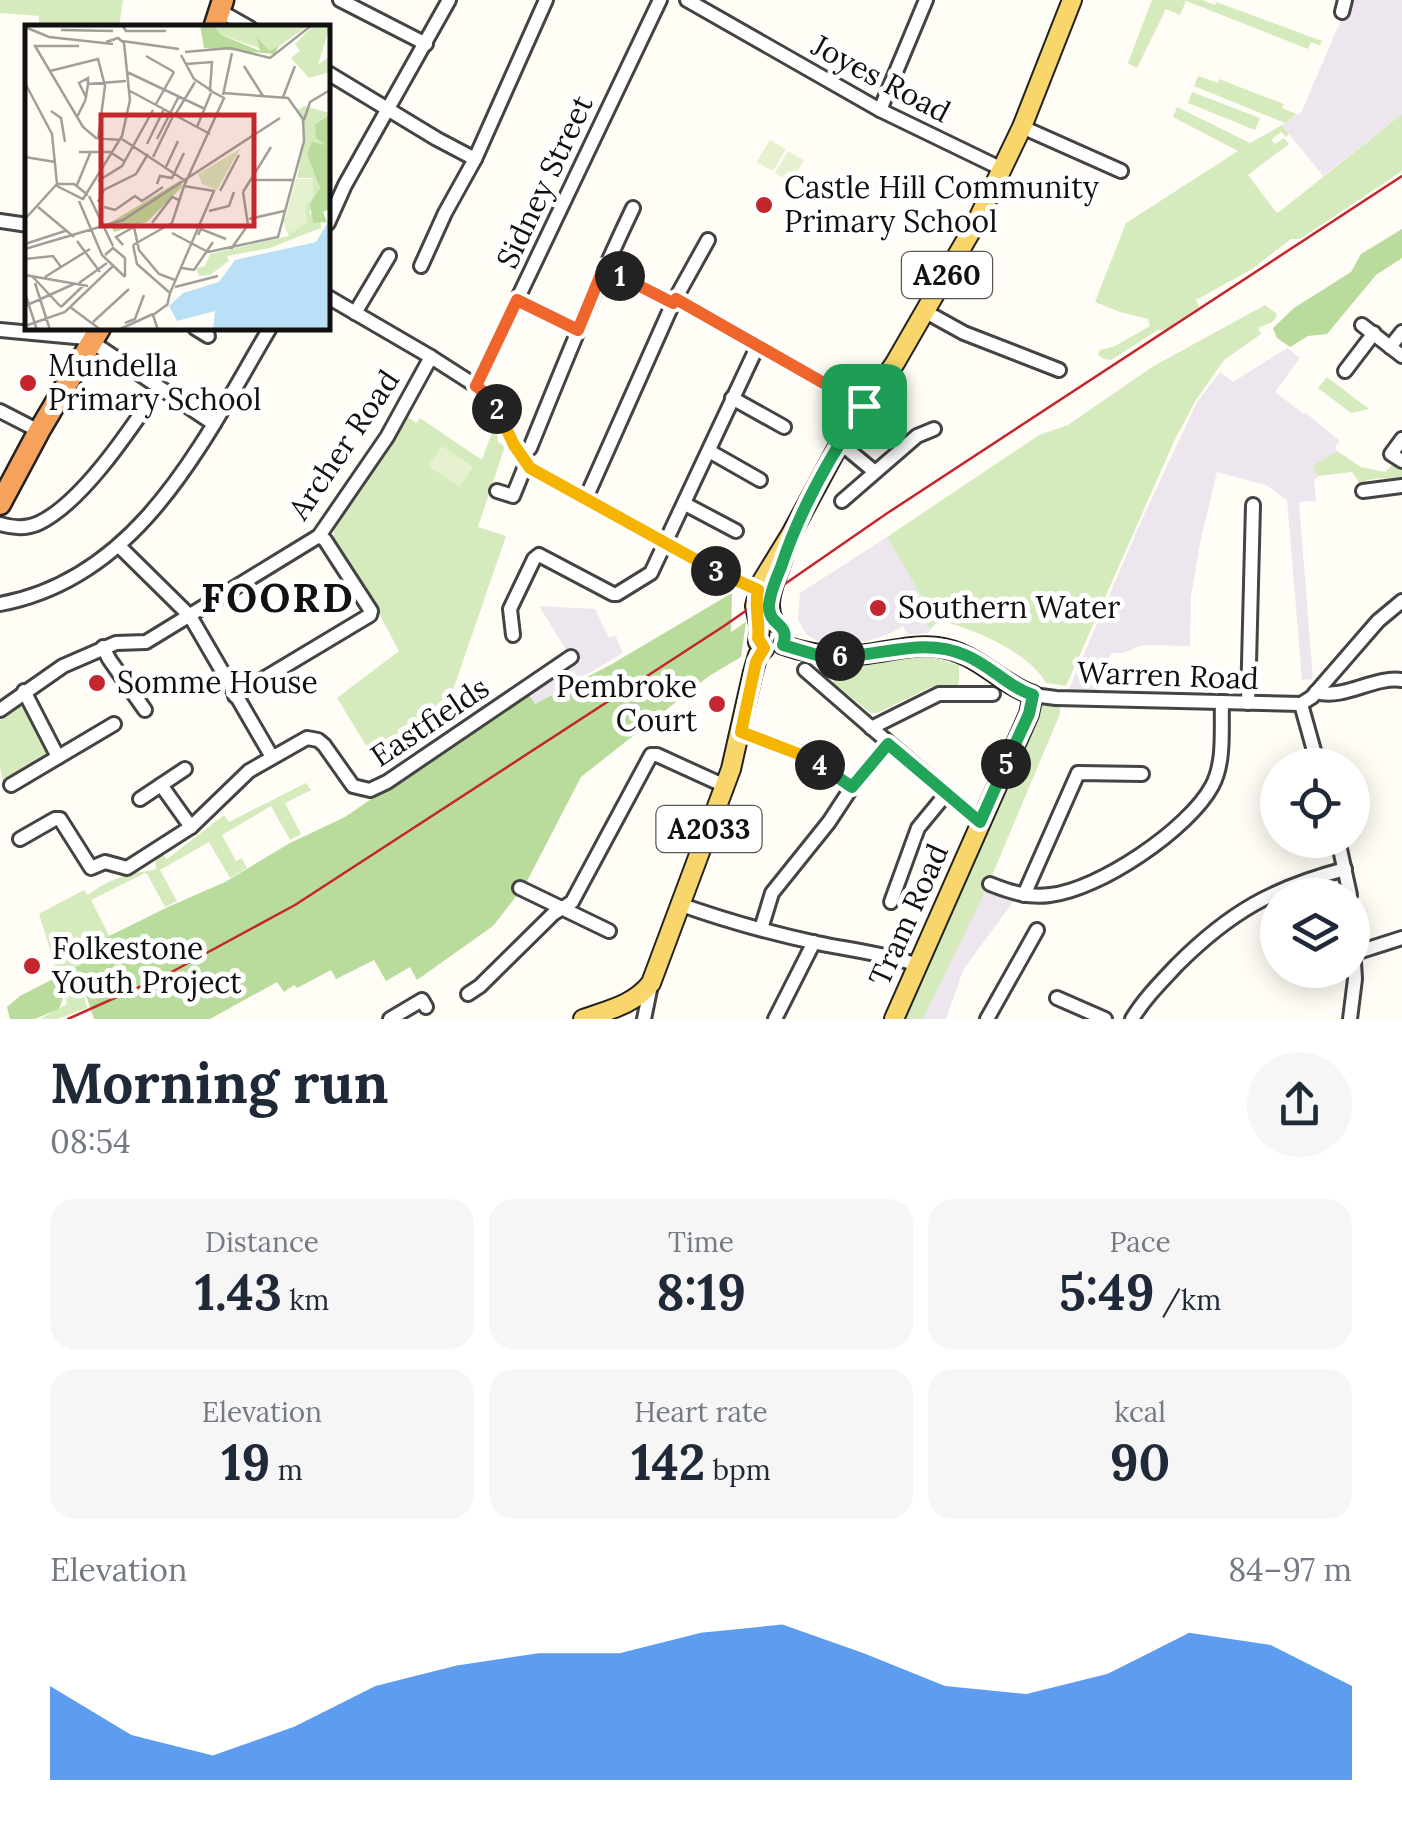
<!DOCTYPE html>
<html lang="en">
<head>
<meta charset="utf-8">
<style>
	:root { --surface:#fff; --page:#f6f6f7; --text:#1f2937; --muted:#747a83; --accent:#1a73e8 }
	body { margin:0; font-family:Lora,serif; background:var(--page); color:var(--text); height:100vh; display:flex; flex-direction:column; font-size:38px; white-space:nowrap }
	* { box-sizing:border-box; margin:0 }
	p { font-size:32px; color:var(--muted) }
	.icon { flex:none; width:55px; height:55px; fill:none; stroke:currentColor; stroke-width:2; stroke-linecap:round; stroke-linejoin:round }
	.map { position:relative; height:1019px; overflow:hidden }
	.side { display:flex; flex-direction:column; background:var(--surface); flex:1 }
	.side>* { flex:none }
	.tools { position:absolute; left:1260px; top:748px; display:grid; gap:20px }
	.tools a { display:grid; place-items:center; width:110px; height:110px; border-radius:50%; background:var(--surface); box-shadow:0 5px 25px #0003; font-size:50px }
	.pin { position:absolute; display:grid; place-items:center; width:85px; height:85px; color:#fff; margin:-42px; border-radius:20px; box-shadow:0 5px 15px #0006 }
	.km { position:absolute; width:50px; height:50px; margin:-25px; border-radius:50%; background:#222; color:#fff; font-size:28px; line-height:50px; text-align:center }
	.round { display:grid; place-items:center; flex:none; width:105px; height:105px; border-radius:52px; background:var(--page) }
	.headline { display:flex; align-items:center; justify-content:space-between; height:170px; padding:0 50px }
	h1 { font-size:55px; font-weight:700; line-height:75px }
	.stats { display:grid; grid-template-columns:repeat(3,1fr); gap:15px; height:170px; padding:10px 50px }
	.stats div { display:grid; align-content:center; border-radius:25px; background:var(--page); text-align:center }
	.stats b { font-size:50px; font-weight:700 }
	.stats small { font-size:28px; font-weight:400 }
	.stats p { font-size:28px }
	.chart { height:280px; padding:20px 50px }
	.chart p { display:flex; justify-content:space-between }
	.chart svg { width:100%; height:180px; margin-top:10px; fill:var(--accent); opacity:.7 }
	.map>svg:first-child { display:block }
	.industrial { fill:#eee6ef }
	.green { fill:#d5ebbd }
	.forest { fill:#b9dc9c }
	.pitch { fill:#e6f2cf }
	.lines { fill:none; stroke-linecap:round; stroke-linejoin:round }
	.minor-casing { stroke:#444; stroke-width:18 }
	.major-casing { stroke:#222; stroke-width:22 }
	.highway-casing { stroke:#222; stroke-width:25 }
	.minor { stroke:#fff; stroke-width:12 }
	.major { stroke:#f9d66b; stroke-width:18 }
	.highway { stroke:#f5a25d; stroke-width:20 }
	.rail { stroke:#c4262e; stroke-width:2.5 }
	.split-1-casing { stroke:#fff; stroke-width:20 }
	.split-2-casing { stroke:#fff; stroke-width:20 }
	.split-3-casing { stroke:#fff; stroke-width:20 }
	.split-4-casing { stroke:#fff; stroke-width:20 }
	.split-5-casing { stroke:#fff; stroke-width:20 }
	.split-6-casing { stroke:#fff; stroke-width:20 }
	.split-7-casing { stroke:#fff; stroke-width:20 }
	.split-1 { stroke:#f0652b; stroke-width:12 }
	.split-2 { stroke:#f0652b; stroke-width:12 }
	.split-3 { stroke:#f5b400; stroke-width:12 }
	.split-4 { stroke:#f5b400; stroke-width:12 }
	.split-5 { stroke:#22a559; stroke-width:12 }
	.split-6 { stroke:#22a559; stroke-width:12 }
	.split-7 { stroke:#22a559; stroke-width:12 }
	.poi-dot { fill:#c4262e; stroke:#fff; stroke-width:4 }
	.labels { text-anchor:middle; stroke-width:10; stroke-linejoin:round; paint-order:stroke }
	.shield { fill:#fff; stroke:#585858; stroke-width:2.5 }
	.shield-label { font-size:28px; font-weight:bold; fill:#111 }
	.street-label { font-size:30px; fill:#111; stroke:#fff }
	.poi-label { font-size:30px; fill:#111; stroke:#fff; text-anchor:start }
	.district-label { font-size:40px; font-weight:bold; letter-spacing:2.5px; fill:#111; stroke:#fff }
	.inset-road { fill:none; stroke:#a09f9a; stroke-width:2.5 }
	.view { fill:#c4262e; fill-opacity:0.15; stroke:#c4262e; stroke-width:5 }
	.inset-edge { fill:none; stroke:#111; stroke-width:5 }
</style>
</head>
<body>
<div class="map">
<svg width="1402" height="1019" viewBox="0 0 1402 1019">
	<rect width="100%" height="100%" fill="#fffdf5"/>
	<!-- industrial -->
	<g class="industrial">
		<path d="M1352 0H1402V114L1323 176 1282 125 1302 111 1337 29Z"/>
		<path d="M1287 348 1300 358 1275 392 1304 414 1306 413 1340 441 1335 446 1337 451 1312 466 1318 476 1314 480 1316 501 1299 502 1313 679 1302 680 1287 500 1266 485 1217 472 1200 543 1191 597 1190 646 1143 645 1123 653H1111L1098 690 1068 691 1142 519 1197 402 1220 372 1233 382Z"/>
		<path d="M887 537 937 622 928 633 908 635 903 626 887 635 867 641 838 644 819 642 806 634 798 620 800 593Z"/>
		<path d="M539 606 595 609 609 638 615 635 623 653 528 709 515 701 573 661Z"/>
		<path d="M987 884 1015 895 1013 902 963 970 946 1019H923Z"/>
	</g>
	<!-- green -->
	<g class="green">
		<path d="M0 0H123L119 28 39 27V16L0 13Z"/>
		<path d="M1152 0H1202L1215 5 1216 2 1322 41 1320 46 1311 42 1308 49 1186 1 1180 15 1166 9 1137 68 1128 63Z"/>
		<path d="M1198 76 1218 83 1219 79 1284 104 1282 108 1297 114 1285 123 1194 86Z"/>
		<path d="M1192 92 1260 118 1255 130 1188 103Z"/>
		<path d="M1177 107 1250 143 1282 125 1289 134 1286 137 1281 132 1271 140 1275 144 1284 138 1289 144 1248 175 1276 212H1279L1402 114V171L1300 239H1291L1252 269 1196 300 1199 307 1165 330H1158L1111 360 1104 359 1098 355 1100 350 1115 346 1150 326 1148 319 1120 312 1095 302 1126 223 1238 151 1173 117Z"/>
		<path d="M1265 305 1277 314 1274 321 1258 328 1261 334 1224 360 1196 400 1175 439 1066 686 1046 683C1030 653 973 628 940 621L930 628 926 625 927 606 887 537 1039 435 1068 425 1152 367Z"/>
		<path d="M1327 377 1369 409 1351 413 1318 388Z"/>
		<path d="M405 415 416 423 420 418 482 460 495 424 498 442 505 446 478 527 506 536 453 690 430 711 397 730 406 744 377 763 337 698 399 651 375 606 330 540 334 536 333 527 378 463Z"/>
		<path d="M1337 451 1361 467 1385 472 1393 464 1402 469V481L1386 483 1384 478 1366 480V487H1362L1352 472 1318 476 1312 466Z"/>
		<path d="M902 656 935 658 959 665V682L958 685 931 687 877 713H871L833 683V678L845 665Z"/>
		<path d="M25 703 51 757 4 786 0 767V721Z"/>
		<path d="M1041 706H1060V714L985 892 923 1019H905Z"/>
		<path d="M306 783 311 790 285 803 301 834 290 840 271 806 222 835 236 861 242 858 247 868 230 878 209 842 160 870 177 901 165 907 147 874 145 873 91 900 117 951 82 989 87 1008 58 1019H40L67 1004 39 914 84 890 88 895C103 883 122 875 140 872 146 871 151 871 156 869V859L162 855 167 859 224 815 229 822Z"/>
	</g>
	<!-- forest -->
	<g class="forest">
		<path d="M1402 229V258L1376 275 1327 334 1308 336 1290 347 1277 338 1273 328 1294 308 1351 272 1361 254Z"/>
		<path d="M732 593 731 632 746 622 741 657 709 676 581 777 525 885 493 926 417 980 410 967 386 981 374 960 336 979 331 970 297 988 294 985 284 992 277 982 210 1019H94L85 992 75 988 66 990 59 1009 35 1019H10L7 1007 20 996 92 959 95 943 168 907 225 882 290 843 345 817 527 692 535 704 612 664Z"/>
	</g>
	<!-- pitch -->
	<g class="pitch">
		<path d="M770 140 786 149 773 171 756 162Z"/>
		<path d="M788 151 804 160 791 182 775 173Z"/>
		<path d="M442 446 473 467 460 487 428 466Z"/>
	</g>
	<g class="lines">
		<defs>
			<g id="minor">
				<path d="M340 0 426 44"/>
				<path d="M687 0 880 110 1002 169"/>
				<path d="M220 11 250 28"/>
				<path d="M1342 12 1345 0"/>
				<path d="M328 73 437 139 475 159"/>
				<path d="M880 110 926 0"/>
				<path d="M1022 127 1121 171"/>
				<path d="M0 221 28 225"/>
				<path d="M328 223 345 185 449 0"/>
				<path d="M421 266 445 213 475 159 546 0"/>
				<path d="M604 267 673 303"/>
				<path d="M328 297 431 357 484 391 494 403 514 445 530 468 721 574 758 590"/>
				<path d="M676 299 864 406"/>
				<path d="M517 300 577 330"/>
				<path d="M926 312 964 333 1059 370"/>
				<path d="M355 313 389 256"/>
				<path d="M1362 325 1402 356"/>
				<path d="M195 328 208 336"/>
				<path d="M0 330 86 338 214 424"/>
				<path d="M1390 347 1402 332"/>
				<path d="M1345 371 1374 333"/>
				<path d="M476 386 660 0"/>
				<path d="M732 398 784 427"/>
				<path d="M0 411 39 431"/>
				<path d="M1402 439 1391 454 1402 461"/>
				<path d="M840 443 875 472"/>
				<path d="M709 451 760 480"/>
				<path d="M521 456 530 448C563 367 595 287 633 208"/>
				<path d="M497 491 513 496 526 464"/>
				<path d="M1363 491 1402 486"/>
				<path d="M586 498 673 303 708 240"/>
				<path d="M842 501 917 436 934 429"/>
				<path d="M685 504 736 531"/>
				<path d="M0 524C13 528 26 529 39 523 83 502 132 427 159 387"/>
				<path d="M119 546 190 616 272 757"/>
				<path d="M0 604C141 578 204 439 270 328"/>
				<path d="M513 635 510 609 534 559 539 555 613 594H617L651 573 758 345"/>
				<path d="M103 647 109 659 145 710"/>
				<path d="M805 670 980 822"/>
				<path d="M24 691 58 757"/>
				<path d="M1316 692C1345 700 1373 676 1402 680"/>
				<path d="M1033 695 1056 698 1301 704"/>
				<path d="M235 696 370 615 371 611 325 540 319 536"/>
				<path d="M1248 703 1253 505"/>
				<path d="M1301 704 1312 697 1378 621 1402 601"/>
				<path d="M1301 704 1318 765"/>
				<path d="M0 710 63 666 116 643 146 642 319 536 387 437 431 357"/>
				<path d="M871 728 939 694H993"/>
				<path d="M741 732 809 757 852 787"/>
				<path d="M11 785 114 724"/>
				<path d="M161 785 191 827"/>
				<path d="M140 799 185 769"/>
				<path d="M20 839 55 819H60L91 868 105 862 127 868 191 827 249 771 307 738 318 740 324 745 353 786 370 790 387 782 571 657"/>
				<path d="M1338 840 1350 895"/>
				<path d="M990 884C1010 892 1029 898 1050 895 1099 890 1189 829 1212 786 1225 762 1221 729 1222 703"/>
				<path d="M520 888 609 931"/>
				<path d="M1024 895 1078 773 1142 774"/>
				<path d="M891 902 918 828 946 794"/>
				<path d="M679 904C724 920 770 933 817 943 851 950 886 954 918 965"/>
				<path d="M761 929 772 893 829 822 852 787 888 743"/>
				<path d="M1355 953 1402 938"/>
				<path d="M468 994 480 986 553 914 572 902 651 755H657L725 786"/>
				<path d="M1057 998 1105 1019"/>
				<path d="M390 1019 422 1000 426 1007"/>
				<path d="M644 1019 651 985"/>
				<path d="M775 1019 814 942"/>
				<path d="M987 1019 1037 930"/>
				<path d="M1132 1019C1144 999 1161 982 1177 965 1230 912 1273 888 1345 869"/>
				<path d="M1350 1019 1355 979 1352 930"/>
			</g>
			<g id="major">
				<path d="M774 622C763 602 777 578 783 558"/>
				<path d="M783 645C811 655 838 658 867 654 891 651 913 644 937 647 977 652 998 683 1033 695L1029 714 894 1019"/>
				<path d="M764 649 758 642 760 629 755 606 761 583 791 534 840 443 895 363 977 221 1022 127 1072 0"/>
				<path d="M583 1019C608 1010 634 1005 651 983L731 769 753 672 758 655 764 649"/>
			</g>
			<g id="highway">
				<path d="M214 28 223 0"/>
				<path d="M0 504 39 431 100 328"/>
			</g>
		</defs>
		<!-- minor casing -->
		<use href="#minor" class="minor-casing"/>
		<!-- major casing -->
		<use href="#major" class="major-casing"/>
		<!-- highway casing -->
		<use href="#highway" class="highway-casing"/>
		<!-- minor -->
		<use href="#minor" class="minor"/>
		<!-- major -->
		<use href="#major" class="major"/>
		<!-- highway -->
		<use href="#highway" class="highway"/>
		<!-- rail -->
		<path class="rail" d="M68 1019 166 975 295 905 724 626 886 514 1402 176"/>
	</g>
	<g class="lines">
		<defs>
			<path id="split-1" d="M620 276 673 303 676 299 864 406"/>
			<path id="split-2" d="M497 409 489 396 476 386 517 300 578 330 604 267 620 276"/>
			<path id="split-3" d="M497 409 514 445 530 468 716 571"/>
			<path id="split-4" d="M716 571 758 590C754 607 760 622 758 638L764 648 756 662 741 732 809 758 820 765"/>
			<path id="split-5" d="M820 765 852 787 888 744 980 822 1006 764"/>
			<path id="split-6" d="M840 656C883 656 923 637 965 655 990 665 1008 687 1033 695L1029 714 1006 764"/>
			<path id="split-7" d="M840 656 817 655 783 645C791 622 768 627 769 605 770 592 776 579 781 567 800 509 830 456 864 406"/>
		</defs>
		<!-- split-1 casing -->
		<use href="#split-1" class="split-1-casing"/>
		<!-- split-2 casing -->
		<use href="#split-2" class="split-2-casing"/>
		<!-- split-3 casing -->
		<use href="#split-3" class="split-3-casing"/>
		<!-- split-4 casing -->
		<use href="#split-4" class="split-4-casing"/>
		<!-- split-5 casing -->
		<use href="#split-5" class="split-5-casing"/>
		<!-- split-6 casing -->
		<use href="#split-6" class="split-6-casing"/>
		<!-- split-7 casing -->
		<use href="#split-7" class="split-7-casing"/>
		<!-- split-1 -->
		<use href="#split-1" class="split-1"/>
		<!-- split-2 -->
		<use href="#split-2" class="split-2"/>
		<!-- split-3 -->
		<use href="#split-3" class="split-3"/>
		<!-- split-4 -->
		<use href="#split-4" class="split-4"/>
		<!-- split-5 -->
		<use href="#split-5" class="split-5"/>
		<!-- split-6 -->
		<use href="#split-6" class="split-6"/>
		<!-- split-7 -->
		<use href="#split-7" class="split-7"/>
	</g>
	<!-- markers -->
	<g class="poi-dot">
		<circle cx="764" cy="205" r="10"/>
		<circle cx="28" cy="383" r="10"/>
		<circle cx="878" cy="608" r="10"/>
		<circle cx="97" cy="683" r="10"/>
		<circle cx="717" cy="704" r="10"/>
		<circle cx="32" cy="966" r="10"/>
	</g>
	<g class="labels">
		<!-- shield labels -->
		<g class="shield">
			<rect x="902" y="252" width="90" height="46" rx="8"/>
			<rect x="656.5" y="806" width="105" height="46" rx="8"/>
		</g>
		<g class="shield-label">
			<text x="947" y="285">A260</text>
			<text x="709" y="839">A2033</text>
		</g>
		<!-- street labels -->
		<g class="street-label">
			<text transform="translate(881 79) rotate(28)" y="10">Joyes Road</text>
			<text transform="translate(545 182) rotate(-65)" y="10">Sidney Street</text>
			<text transform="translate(344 445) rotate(-56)" y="10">Archer Road</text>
			<text transform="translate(1168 676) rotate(2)" y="10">Warren Road</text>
			<text transform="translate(430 722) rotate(-34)" y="10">Eastfields</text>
			<text transform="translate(909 915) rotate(-66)" y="10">Tram Road</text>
		</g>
		<!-- poi labels -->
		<g class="poi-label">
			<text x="784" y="198">Castle Hill Community<tspan x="784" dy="34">Primary School</tspan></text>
			<text x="48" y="376">Mundella<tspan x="48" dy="34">Primary School</tspan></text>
			<text x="898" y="618">Southern Water</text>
			<text x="117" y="693">Somme House</text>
			<text x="697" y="697" text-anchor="end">Pembroke<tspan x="697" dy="34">Court</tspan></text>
			<text x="52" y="959">Folkestone<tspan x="52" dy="34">Youth Project</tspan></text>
		</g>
		<!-- district labels -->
		<g class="district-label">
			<text x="278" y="612">FOORD</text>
		</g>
	</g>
	<!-- overview -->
	<g transform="translate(25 25)">
		<rect width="305" height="305" fill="#fffdf5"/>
		<path d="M189 0H284L246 27 196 10ZM289 0H305L293 40 305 31V47L284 53 266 33 275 26 270 19ZM279 81 305 88 290 99 301 121 284 131 295 163 284 188 295 193 296 203 245 223 202 231 204 236 185 250 174 251 171 243 180 241 185 229 264 211 258 195 288 166V153H272L280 109 273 85ZM215 124 192 165 177 159 173 149Z" fill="#d5ebbd"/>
		<path d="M175 0H189L196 10 235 26 232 12 244 26 254 21 249 29 179 23ZM305 89V184L298 187 302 197 288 198 285 179 295 163 282 129 287 117 301 120 291 113 290 99ZM156 155 157 162 122 197 89 207 85 198 78 202Z" fill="#b9dc9c"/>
		<path d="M271 154H288V172L280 182 282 197 265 209 259 197Z" fill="#e6f2cf"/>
		<path d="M305 194V305H188L190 286 152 296 144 281 158 268 194 257 210 235 291 217Z" fill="#b9e0f7"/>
		<path class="inset-road" d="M97 0 101 6H141M0 2 24 12 88 19M36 5 88 6M97 16 154 24M54 21H10L58 102 71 113 95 115M160 27 205 23 245 33 287 0M156 30 169 54 187 66M121 31 149 47M161 39 187 37 185 64M219 41 238 71M25 46 73 34 80 61 73 114M102 47 180 84M0 58 27 109 32 159M63 59 101 56M105 66 185 109M198 70 207 28M258 72 270 41M131 79 149 47M26 86 36 93 40 117M150 90 170 57M52 92 60 76 61 72 63 59V53L54 58 61 72M279 95 285 77 305 65M172 102 186 68M97 114 159 155M132 114 154 71M122 119 139 84M54 127H85L99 136M0 132 30 137M128 132 149 89M140 144 153 116M231 155H269M73 156 97 141 128 85M132 159 135 151 147 153 159 128M30 160 58 174 97 111 105 75 99 18 93 13 81 17M52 160 66 126M159 161 199 73 184 65M195 166 214 130M218 167 246 122M64 171 88 221M54 176 77 230 100 252M73 177 79 165 111 149 123 129M13 182 49 212M79 182 90 185 110 171 117 176 138 162M184 186 204 181 209 167M0 194 32 159H49L63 170M224 194 259 186M127 198 147 172 154 175M147 208 183 227M173 210 176 204 201 214M52 216 75 247M0 219 40 206M98 220 91 212 109 202 114 225M108 220 147 198 159 161M108 220 112 239 145 268 142 281M0 224 98 195 255 93M113 224 134 249 150 255M206 224 223 200 218 167M183 227 253 212 279 116 278 94 263 73 198 68M80 230 88 223 100 233V252M0 234 28 231 36 242M157 243 169 245 188 217M0 250 63 261M7 251 36 282M20 252 65 224M10 258 25 305M54 258 82 238M150 262 193 251M0 268 12 305M145 268 189 166 159 161M0 281 49 259M36 282 59 260M45 282 76 305M68 297 104 264M100 298 110 294 119 270M0 301 40 287 88 241M93 305 128 289M133 305 128 290 143 279"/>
		<path class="view" d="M76 90H229V201H76Z"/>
		<rect width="305" height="305" class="inset-edge"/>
	</g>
</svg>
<div class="tools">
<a><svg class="icon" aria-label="locate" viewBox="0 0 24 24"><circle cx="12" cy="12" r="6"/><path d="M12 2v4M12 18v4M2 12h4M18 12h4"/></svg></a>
<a><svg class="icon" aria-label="layers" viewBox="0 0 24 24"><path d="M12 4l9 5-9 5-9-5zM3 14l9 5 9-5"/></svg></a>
</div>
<div class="pin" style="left:864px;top:406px;background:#1e9e55"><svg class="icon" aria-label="arrive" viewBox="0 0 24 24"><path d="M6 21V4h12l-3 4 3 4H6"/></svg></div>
<b class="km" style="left:620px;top:276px">1</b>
<b class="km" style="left:497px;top:409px">2</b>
<b class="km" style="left:716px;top:571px">3</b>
<b class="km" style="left:820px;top:765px">4</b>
<b class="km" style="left:1006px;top:764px">5</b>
<b class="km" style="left:840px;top:656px">6</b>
</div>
<section class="side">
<div class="headline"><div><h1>Morning run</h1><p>08:54</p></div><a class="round"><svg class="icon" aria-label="share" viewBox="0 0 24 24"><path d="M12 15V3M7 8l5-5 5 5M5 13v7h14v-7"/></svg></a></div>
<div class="stats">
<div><p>Distance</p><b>1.43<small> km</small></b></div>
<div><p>Time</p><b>8:19</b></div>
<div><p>Pace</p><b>5:49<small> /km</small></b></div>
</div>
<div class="stats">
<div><p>Elevation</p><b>19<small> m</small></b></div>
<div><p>Heart rate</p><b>142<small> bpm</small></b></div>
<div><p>kcal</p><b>90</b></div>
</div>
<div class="chart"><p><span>Elevation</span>84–97 m</p>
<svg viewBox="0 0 160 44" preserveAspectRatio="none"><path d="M0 44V21L10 33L20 38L30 31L40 21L50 16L60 13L70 13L80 8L90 6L100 13L110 21L120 23L130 18L140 8L150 11L160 21V44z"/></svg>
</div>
</section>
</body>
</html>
